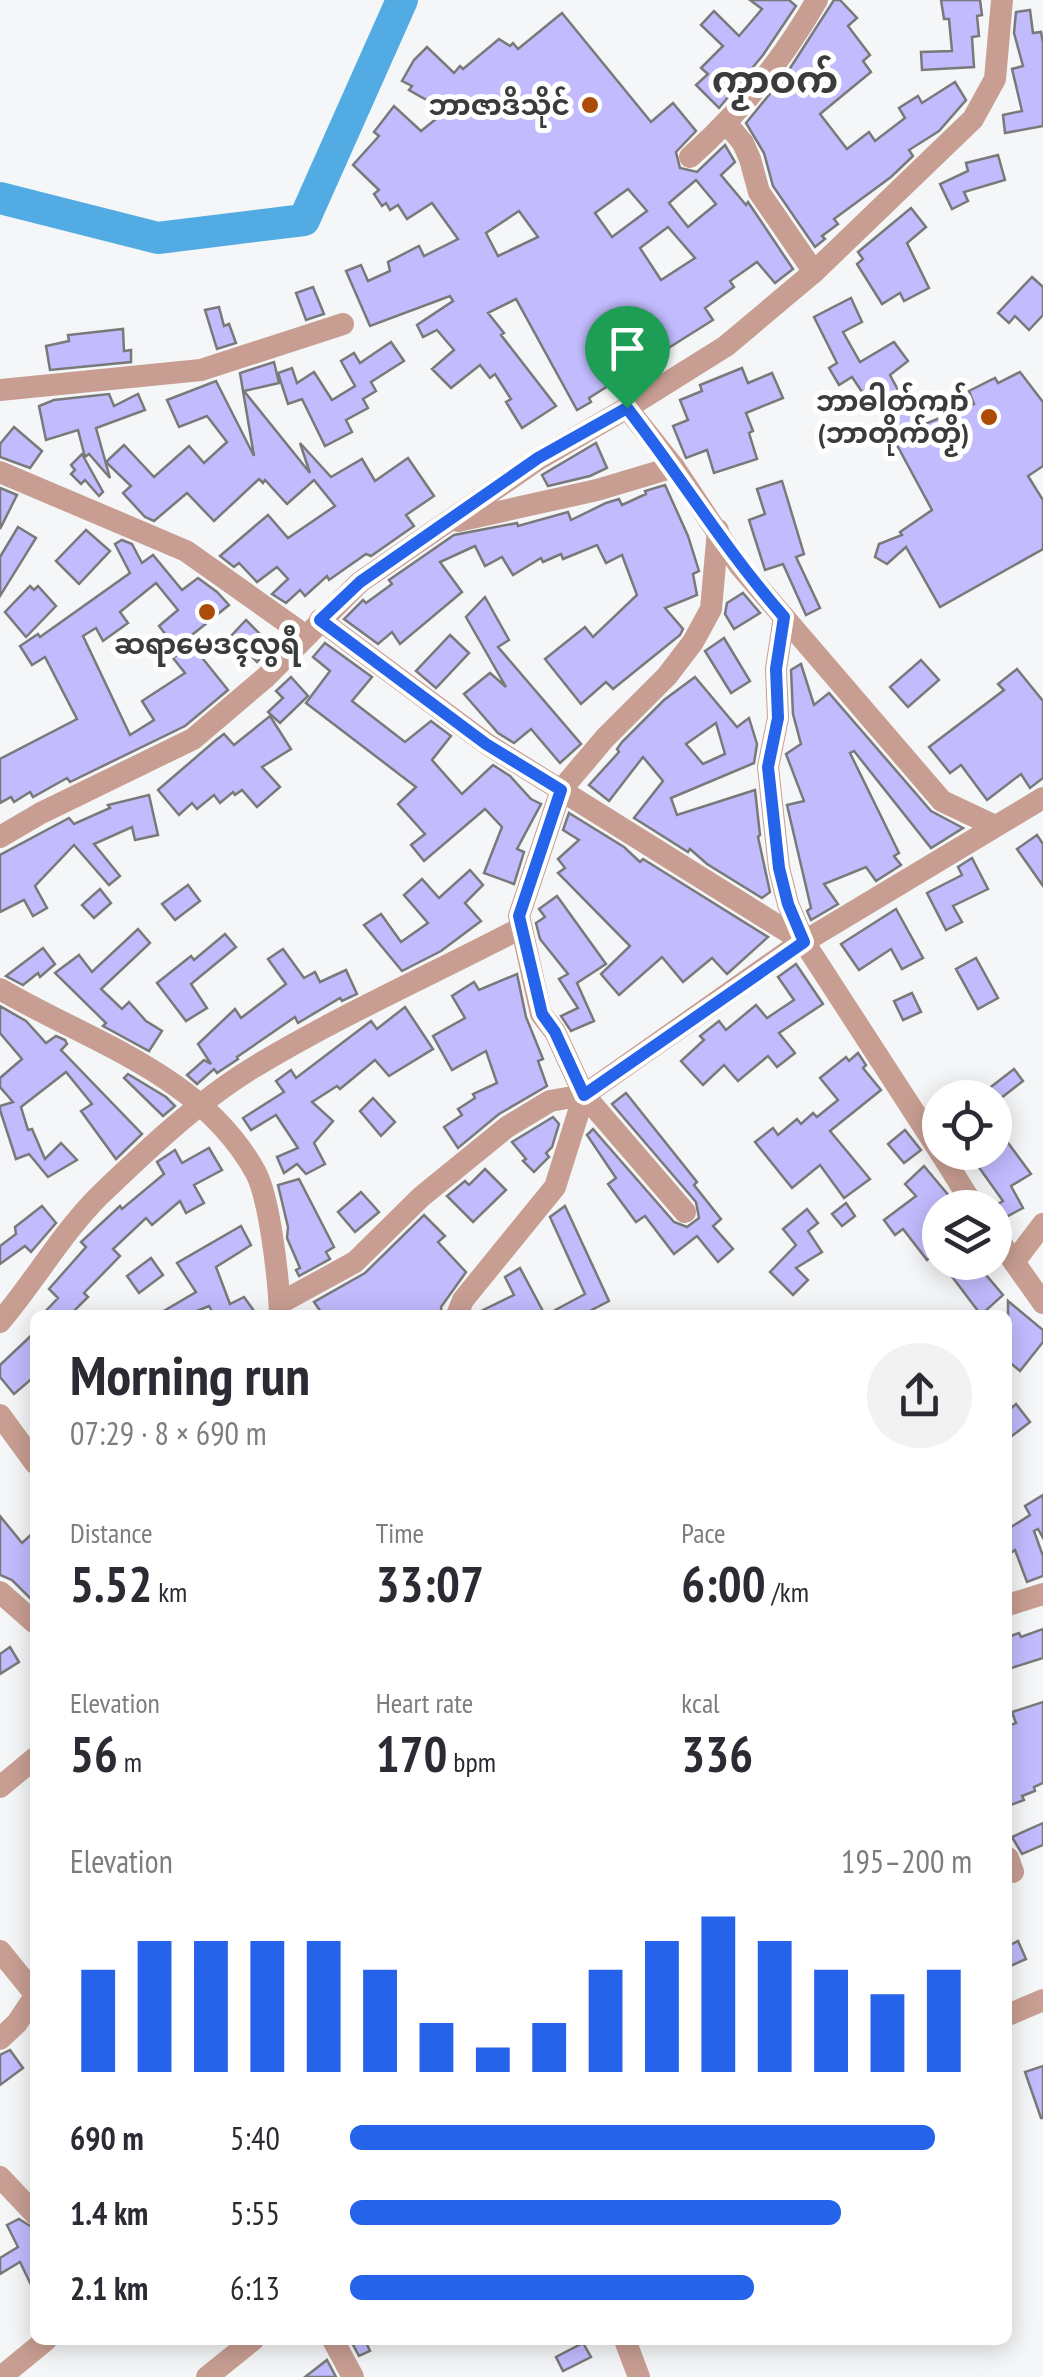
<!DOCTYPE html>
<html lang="en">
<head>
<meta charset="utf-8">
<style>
	:root { --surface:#fff; --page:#f2f2f3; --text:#2b2b33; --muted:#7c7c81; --accent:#2563eb }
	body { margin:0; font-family:"PT Sans Narrow","Noto Sans Myanmar",sans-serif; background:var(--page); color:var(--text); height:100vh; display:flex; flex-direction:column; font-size:38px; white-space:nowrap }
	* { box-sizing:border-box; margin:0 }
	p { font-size:32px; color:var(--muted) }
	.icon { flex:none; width:55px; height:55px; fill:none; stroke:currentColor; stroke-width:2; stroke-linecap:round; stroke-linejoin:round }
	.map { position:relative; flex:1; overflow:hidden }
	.side { position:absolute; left:30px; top:1310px; width:982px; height:1035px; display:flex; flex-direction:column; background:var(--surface); border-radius:15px; box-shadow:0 5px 25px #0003 }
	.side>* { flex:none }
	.controls { position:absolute; left:922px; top:1080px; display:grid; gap:20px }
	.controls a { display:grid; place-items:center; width:90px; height:90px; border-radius:50%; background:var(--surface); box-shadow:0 5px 25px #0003; font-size:50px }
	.pin { position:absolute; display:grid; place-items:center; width:85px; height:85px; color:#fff; margin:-102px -42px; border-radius:50% 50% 50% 0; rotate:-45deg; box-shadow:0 0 10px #0007 }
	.pin .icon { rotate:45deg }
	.round { display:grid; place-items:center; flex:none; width:105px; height:105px; border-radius:52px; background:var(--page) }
	.summary { display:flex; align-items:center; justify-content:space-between; height:170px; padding:0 40px }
	h1 { font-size:55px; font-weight:600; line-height:75px }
	.stats { display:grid; grid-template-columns:repeat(3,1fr); gap:15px; height:170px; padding:10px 40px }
	.stats div { display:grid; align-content:center }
	.stats b { font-size:50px; font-weight:600 }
	.stats small { font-size:28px; font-weight:400 }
	.stats p { font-size:28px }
	.chart { height:280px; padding:20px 40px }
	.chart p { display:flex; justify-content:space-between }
	.chart svg { width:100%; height:180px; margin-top:10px; stroke:var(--accent); stroke-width:6 }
	ul { padding:0 40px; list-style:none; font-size:32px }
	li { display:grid; grid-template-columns:160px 120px 1fr; align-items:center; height:75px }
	li i { height:25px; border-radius:12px; background:var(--accent) }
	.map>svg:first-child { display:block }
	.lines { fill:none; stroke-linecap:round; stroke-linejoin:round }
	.river { stroke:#52abe2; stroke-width:32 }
	.building { fill:#c2bbfe; stroke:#79797a; stroke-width:2.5; fill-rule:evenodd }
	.minor { stroke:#c89e92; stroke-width:22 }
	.route-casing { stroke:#fff; stroke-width:20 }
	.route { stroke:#2563eb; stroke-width:12 }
	.poi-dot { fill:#ad4c09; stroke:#fff; stroke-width:4 }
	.labels { text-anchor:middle; stroke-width:10; stroke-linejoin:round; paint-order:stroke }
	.poi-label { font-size:28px; font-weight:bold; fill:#3a3b3b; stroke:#fff; text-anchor:end }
	.district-label { font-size:38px; font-weight:bold; fill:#3a3b3b; stroke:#fff }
</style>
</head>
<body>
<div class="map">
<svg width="1043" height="2377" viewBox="0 0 1043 2377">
	<rect width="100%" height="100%" fill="#f5f6f7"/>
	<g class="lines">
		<!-- river -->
		<path class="river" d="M0 198 158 238 304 220 402 0"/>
	</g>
	<!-- building -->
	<g class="building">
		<path d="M750 0H789L796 6 763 55 719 108 696 85 708 74 701 68 723 46 701 25 714 11 739 36 762 9Z"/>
		<path d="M834 0H840L857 18 848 26 870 55 863 61 871 72 820 114 847 149 869 132 875 141 905 118 899 108 918 96 922 103 955 82 966 100 939 131 909 150 913 156 891 177 834 219 838 224 822 236 825 239 815 247 773 186 764 153 746 123 787 73Z"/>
		<path d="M941 0H980L982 15 977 16 979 36 972 37 974 67 922 70 921 52 952 51 949 19H944Z"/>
		<path d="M1030 10 1033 33 1041 32 1043 43V126L1005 133 1003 115 1022 111 1012 69 1023 66 1014 33 1016 12Z"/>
		<path d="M562 13 651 122 673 103 696 131 676 152 680 168 697 172 725 145 735 162 721 175 746 205 748 202 793 269 775 283 757 262 730 281 734 287 705 308 713 320 589 398 591 402 577 410 516 299 488 313 504 333 501 335 556 406 522 428 506 402 511 399 495 374 490 378 480 365 451 388 432 369 454 350 437 330 423 337 417 325 453 301 450 296 370 326 346 271 361 265 368 281 390 271 388 262 419 246 424 256 458 239 432 203 407 219 398 205 390 210 386 203 382 206 374 194 379 190 353 165 379 136 374 132 394 106 421 131 446 111 409 90 412 86 402 81 414 60 427 47 454 73 460 66 463 69 499 39 510 46 513 43 518 49ZM696 180 716 204 688 227 669 203ZM628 189 647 211 612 237 595 213ZM519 211 538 237 498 256 486 233ZM668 227 695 258 661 280 640 248Z"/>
		<path d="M998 155 1005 180 964 192 968 201 952 209 940 184 968 171 966 163Z"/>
		<path d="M911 208 926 227 907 243 929 288 904 301 900 293 882 304 857 264 863 259 858 252Z"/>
		<path d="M1032 277 1043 287V315L1029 330 1015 316 1009 323 998 313Z"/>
		<path d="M313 287 324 314 306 320 296 293Z"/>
		<path d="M851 298 862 322 843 332 860 362 894 342 908 361 890 375 918 427 974 404 969 391 995 378 998 383 1020 372 1043 402V466L1028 476 1043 500V549L940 607 906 547 887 564 875 557 879 544 902 535 900 532 932 510 878 410 875 411 852 377 839 385 829 368 837 363 814 317Z"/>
		<path d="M219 307 224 326 229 324 236 343 217 349 205 310Z"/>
		<path d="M123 329 124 351 131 350V362L50 370 46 346 69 341 68 335Z"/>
		<path d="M391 342 404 361 371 382 376 391 363 399 368 408 346 420 352 432 325 446 302 399 288 404 278 373 292 368 297 383 314 372 332 400 355 386 341 361 354 353 360 363Z"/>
		<path d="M274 362 279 383 244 391 310 473 300 443 331 477 362 459 375 481 408 458 434 496 406 515 414 526 371 556 366 554 329 580 327 576 305 596 300 590 286 603 272 594 288 579 277 567 257 582 239 563 234 567 220 556 268 515 288 538 335 506 314 480 287 504 265 480 263 483 259 479 214 521 187 493 154 521 145 517 123 493 131 486 106 462 124 445 154 477 189 446 204 463 227 442 207 416 179 427 167 400 216 381 254 456 240 373Z"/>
		<path d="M742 368 748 383 772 373 783 398 746 413 753 431 749 433 757 459 714 473 707 450 686 458 673 426 688 420 680 400 702 391 700 385Z"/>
		<path d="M109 394 114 406 138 394 145 410 96 428 110 478 89 454 85 457 78 430 46 440 39 406 54 400Z"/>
		<path d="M14 427 42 451 30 468 0 457V444Z"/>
		<path d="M596 443 607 468 590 476 548 486 542 475Z"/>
		<path d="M82 454 103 492 99 496 85 480 81 484 71 474 75 470 71 465Z"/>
		<path d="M782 481 804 554 796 557 820 608 806 615 783 564 765 570 749 520 765 514 757 489Z"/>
		<path d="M665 485 688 536 699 571 693 574 697 595 665 608 683 629 680 635 613 689 606 682 581 704 545 659 585 627 593 637 637 595 622 555 606 563 597 545 563 559 561 554 543 562 541 558 513 575 502 557 485 566 475 546 440 562 462 592 400 644 392 632 378 644 344 619 363 600 366 603 392 584 389 580 454 535 517 523 518 526 568 512 571 520 606 503 619 499 622 505 646 494 645 491Z"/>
		<path d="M0 488 17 495 0 529Z"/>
		<path d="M18 527 36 538 0 596V557Z"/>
		<path d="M86 530 110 551 79 584 56 561Z"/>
		<path d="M122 540 132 544 142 563 153 555 182 590 198 578 217 592 229 605 187 639 228 690 185 726 70 782 67 778 33 797 30 792 14 802 11 797 0 803V759L77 719 45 657 32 665 20 646 38 634 40 637 130 573 115 544ZM156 583 178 610 159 626 180 653 173 658 185 673 142 701 154 720 130 735 83 636 96 628 103 641 128 623 120 612Z"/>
		<path d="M30 586 34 590 38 586 56 606 26 637 5 612Z"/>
		<path d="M743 593 760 613 734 629 725 614 727 603Z"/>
		<path d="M485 597 509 640 498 647 581 744 560 763 531 729 514 743 498 733 464 694 490 673 506 687 466 617Z"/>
		<path d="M246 620 272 646 257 662 231 636Z"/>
		<path d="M450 635 469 653 436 688 416 671Z"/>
		<path d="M724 638 750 681 731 693 705 651Z"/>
		<path d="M325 643 372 677 352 701 405 742 431 721 451 736 432 760 462 794 493 765 510 776 531 799 541 804 517 849 524 852 514 884 484 873 502 827 485 809 424 861 411 845 425 834 398 804 416 787 306 703 330 671 313 657Z"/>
		<path d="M921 660 939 680 908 707 890 687Z"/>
		<path d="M801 664 814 705 829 693 931 811 963 828 931 848 854 751 850 753 899 853 894 856 901 865 876 881 866 867 824 884 838 904 811 920 807 911 811 908 787 805 804 801 786 754 801 744 793 714 791 670Z"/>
		<path d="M1017 669 1043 701V778L1030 788 1021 774 987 800 961 765 950 773 929 747 1004 690 998 684Z"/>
		<path d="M291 677 308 696 280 723 268 712 283 698 276 691Z"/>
		<path d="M695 677 737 727 749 718 757 744 754 763 671 798 677 815 755 790 760 835 758 837 770 892 762 898 707 864 690 849 688 852 634 818 663 781 643 757 609 801 589 785 619 752 617 749 622 742 664 700ZM716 723 725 754 703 764 686 744Z"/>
		<path d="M270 716 291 749 262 767 280 787 257 807 242 790 235 795 233 792 220 803 214 795 197 809 192 803 179 815 158 790 216 740 224 734 234 745Z"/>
		<path d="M149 795 158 835 135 840 132 827 94 844 120 876 109 885 74 845 35 886 47 908 33 916 24 900 0 912V855L69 818 74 824 110 808 108 805Z"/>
		<path d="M569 813 624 847 640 862 643 859 768 937 727 974 712 958 683 982 662 957 619 995 601 974 630 946 558 873 565 868 558 859 579 840 563 830Z"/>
		<path d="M1037 835 1043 844V886L1017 849Z"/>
		<path d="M972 858 988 889 953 906 962 922 946 930 927 893 962 875 958 867Z"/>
		<path d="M470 870 483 885 465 903 481 921 441 951 402 971 364 925 381 914 401 942 428 923 404 895 422 879 439 898Z"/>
		<path d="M188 885 200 901 175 920 162 904Z"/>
		<path d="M100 889 111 903 94 918 82 905Z"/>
		<path d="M557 896 606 964 577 983 594 1021 571 1031 561 1016 578 1008 559 979 568 974 540 939 536 923 545 917 539 909Z"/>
		<path d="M896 909 923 958 902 969 891 949 859 970 841 944Z"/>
		<path d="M138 929 150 943 101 989 122 1009 129 1002 146 1021 162 1031 149 1051 103 1026 106 1023 55 973 79 955 92 972Z"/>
		<path d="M225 934 236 947 191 984 207 1008 186 1021 157 983 191 956 194 960Z"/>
		<path d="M43 948 55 964 40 977 38 973 23 985 6 976Z"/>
		<path d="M283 949 304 978 315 972 320 982 346 970 357 994 342 1001 340 998 298 1023 295 1017 237 1057 238 1059 217 1073 214 1069 197 1084 187 1075 204 1060 211 1064 198 1044 235 1009 241 1018 286 984 268 959Z"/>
		<path d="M976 958 998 998 978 1009 956 969Z"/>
		<path d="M796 964 823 1004 779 1033 795 1053 777 1067 768 1056 738 1081 724 1065 703 1085 681 1061 704 1040 700 1036 719 1021 726 1030 756 1005 767 1018 794 1000 778 977Z"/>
		<path d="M517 974 526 1017 543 1059 538 1061 547 1086 499 1114 458 1148 444 1127 462 1115 458 1109 475 1098 473 1094 497 1083 486 1051 452 1070 433 1036 465 1018 452 996 474 982 479 990Z"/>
		<path d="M912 993 921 1012 903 1020 894 1001Z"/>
		<path d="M0 1006 26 1021 46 1043 56 1036 65 1040 67 1044 61 1050 142 1134 116 1159 81 1111 92 1104 66 1072 21 1107 28 1130 32 1129 45 1159 61 1143 77 1160 48 1177 29 1154 16 1159 0 1110V1106L13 1102 0 1087V1078L22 1059 0 1033Z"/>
		<path d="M405 1007 433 1049 389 1076 375 1060 340 1089 337 1086 312 1102 333 1121 314 1143 325 1164 306 1174 297 1164 284 1173 277 1157 298 1148 276 1115 251 1130 243 1118 284 1092 276 1081 291 1070 296 1078 371 1021 377 1029Z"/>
		<path d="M858 1053 866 1065 863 1068 881 1090 830 1131 870 1179 844 1198 820 1165 792 1188 755 1142 773 1128 778 1135 797 1119 801 1124 813 1113 817 1117 838 1100 820 1078 846 1057 849 1061Z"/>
		<path d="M1014 1069 1023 1081 996 1102 987 1090Z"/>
		<path d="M128 1074 166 1097 175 1106 163 1116 124 1078Z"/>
		<path d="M626 1093 697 1182 694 1185 721 1219 713 1226 733 1249 718 1262 697 1236 674 1254 645 1216 636 1222 608 1184 616 1178 587 1135 593 1129 674 1222 687 1227 699 1218 696 1202 612 1104Z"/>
		<path d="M373 1098 395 1122 381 1136 360 1111Z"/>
		<path d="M553 1117 559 1124 552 1147 546 1153 549 1157 534 1172 523 1161 526 1159 512 1142Z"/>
		<path d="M995 1125 1031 1174 1011 1186 1023 1208 1006 1217 998 1204 1003 1201 968 1152H995Z"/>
		<path d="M905 1130 921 1150 904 1163 888 1144Z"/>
		<path d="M209 1148 222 1170 194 1185 204 1203 186 1213 180 1201 152 1225 146 1218 113 1249 120 1256 84 1293 88 1297 70 1315H42L58 1298 49 1289 86 1247 81 1242 120 1206 122 1209 164 1174 157 1162 175 1150 182 1163Z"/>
		<path d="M924 1166 950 1197 940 1205V1250L927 1260 903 1229 895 1235 884 1220 916 1196 905 1184Z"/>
		<path d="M485 1169 506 1190 473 1222 447 1196 465 1181 469 1185Z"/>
		<path d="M299 1179 334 1247 326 1252 330 1259 299 1276 296 1270 300 1268 287 1238 288 1227 278 1185Z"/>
		<path d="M361 1192 379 1212 355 1232 338 1212Z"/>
		<path d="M846 1203 855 1216 842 1226 832 1214Z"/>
		<path d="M42 1206 56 1223 31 1252 25 1246 0 1264V1246L16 1234 15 1227Z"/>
		<path d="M565 1206 609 1301 582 1315H546L585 1294 550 1217Z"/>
		<path d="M807 1209 818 1223 808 1231 822 1252 796 1268 808 1280 793 1295 770 1272 796 1245 783 1229Z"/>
		<path d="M424 1215 445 1236 438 1242 466 1272 441 1307 442 1315H323L314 1302 365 1273Z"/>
		<path d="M241 1226 251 1245 216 1267 230 1304 244 1297 257 1315H208L213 1313 209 1306 187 1315H157L196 1292 177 1263Z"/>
		<path d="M151 1258 163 1275 139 1293 127 1276Z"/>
		<path d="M941 1262H975L1003 1295 981 1315Z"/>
		<path d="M520 1268 545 1315H473L514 1295 505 1277Z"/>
		<path d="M1008 1301 1043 1330V1342L1020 1371 1008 1361Z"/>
		<path d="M35 1332V1376L14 1394 0 1377V1365Z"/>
		<path d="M1016 1404 1030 1422 1008 1439V1411Z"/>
		<path d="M1043 1495V1538L1038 1529 1034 1531 1043 1556V1576L1027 1582 1015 1550 1008 1555V1529L1030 1515 1025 1506Z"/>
		<path d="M0 1516 22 1543 35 1531V1603L12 1580 0 1575Z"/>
		<path d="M1043 1629V1658L1008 1669V1637L1019 1633 1021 1637Z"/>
		<path d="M10 1647 19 1662 0 1674V1654Z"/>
		<path d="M1043 1702V1783L1034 1787 1035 1791 1022 1796 1024 1800 1008 1806V1726L1016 1723 1012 1712Z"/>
		<path d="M1043 1823V1845L1022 1854 1012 1837Z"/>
		<path d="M1018 1941 1026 1959 1008 1967V1946Z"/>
		<path d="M10 2050 23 2068 0 2085V2055Z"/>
		<path d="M1043 2066V2118H1041L1025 2072Z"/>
		<path d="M19 2219 35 2229V2293L20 2262 0 2274V2258L18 2247 7 2225Z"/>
		<path d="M365 2340 370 2351 359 2356 351 2341Z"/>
		<path d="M583 2343 591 2357 563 2371 556 2357Z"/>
		<path d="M327 2360 336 2377H305Z"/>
	</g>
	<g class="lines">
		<!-- minor -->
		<g class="minor">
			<path d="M727 124 743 143 750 159 759 192 814 272"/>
			<path d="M690 157C741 112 783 59 817 0"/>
			<path d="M0 390 201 370 343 324"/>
			<path d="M627 408 674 467 739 565 942 801 995 826"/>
			<path d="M0 472 186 551 306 636"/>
			<path d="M458 521 597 490 674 467"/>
			<path d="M784 617 776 669 778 718 768 767 779 868 788 904 804 942"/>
			<path d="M320 620 487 744 804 942 940 1152"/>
			<path d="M0 837 41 813 193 739 266 677 360 582 539 459 627 408 726 346 814 272 973 119 995 79 1002 0"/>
			<path d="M0 989C90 1042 202 1074 256 1173 270 1200 279 1282 280 1315"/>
			<path d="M940 1152 975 1208"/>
			<path d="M685 1212 584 1095 555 1032 541 1014 519 916 561 790 605 738 667 676 693 642 711 609 718 530"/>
			<path d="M995 1235 1043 1303"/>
			<path d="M1014 1262 1043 1224"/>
			<path d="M280 1303 355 1262 421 1197 507 1127 550 1101 584 1095"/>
			<path d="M457 1315 463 1300 555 1187 584 1095 790 950 1043 798"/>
			<path d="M0 1322C34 1282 62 1233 99 1196 146 1151 196 1103 251 1069 338 1016 431 975 521 928"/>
			<path d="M0 1415 35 1463"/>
			<path d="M0 1592 35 1623"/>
			<path d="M1008 1605 1043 1594"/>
			<path d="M0 1787 35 1758"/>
			<path d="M1008 1858 1013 1872"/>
			<path d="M0 1951 35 1994"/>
			<path d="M1008 2015 1043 2000"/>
			<path d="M0 2039 17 2023 35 1996"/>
			<path d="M0 2177 35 2214"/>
			<path d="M333 2340 353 2377"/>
			<path d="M625 2340 639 2377"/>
			<path d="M1 2377 46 2340"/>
			<path d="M207 2377 253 2340"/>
		</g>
	</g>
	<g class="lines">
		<defs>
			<path id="route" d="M627 408C681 477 726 551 784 617L776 669 778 718 768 767 779 868 788 904 804 942 584 1095 555 1032 542 1014 519 916 561 790 486 744 320 620 360 582 538 458Z"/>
		</defs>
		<!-- route casing -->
		<use href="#route" class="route-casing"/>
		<!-- route -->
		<use href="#route" class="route"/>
	</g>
	<!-- markers -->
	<g class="poi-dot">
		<circle cx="590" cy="105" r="10"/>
		<circle cx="989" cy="417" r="10"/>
		<circle cx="207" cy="612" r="10"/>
	</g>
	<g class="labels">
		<!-- poi labels -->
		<g class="poi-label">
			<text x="570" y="115">ဘာဇာဒိသိုင်</text>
			<text x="969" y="411">ဘာဓါတ်ကျာ်<tspan x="969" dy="32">(ဘာတိုက်တၟိ)</tspan></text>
			<text x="207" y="654" text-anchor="middle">ဆရာမေဒၚလွရီ</text>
		</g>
		<!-- district labels -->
		<g class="district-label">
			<text x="775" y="93">ကၟာဝက်</text>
		</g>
	</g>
</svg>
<div class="controls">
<a><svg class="icon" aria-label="locate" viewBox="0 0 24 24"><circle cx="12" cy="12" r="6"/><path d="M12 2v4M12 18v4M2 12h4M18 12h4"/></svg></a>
<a><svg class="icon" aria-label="layers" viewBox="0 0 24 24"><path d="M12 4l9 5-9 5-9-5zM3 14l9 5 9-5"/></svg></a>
</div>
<div class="pin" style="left:627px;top:408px;background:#1e9e55"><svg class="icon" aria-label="arrive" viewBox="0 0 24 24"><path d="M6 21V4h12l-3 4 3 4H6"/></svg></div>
<section class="side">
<div class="summary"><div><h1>Morning run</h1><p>07:29 · 8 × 690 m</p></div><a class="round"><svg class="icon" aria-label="share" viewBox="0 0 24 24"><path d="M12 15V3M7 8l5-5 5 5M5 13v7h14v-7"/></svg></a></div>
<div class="stats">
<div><p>Distance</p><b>5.52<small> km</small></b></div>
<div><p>Time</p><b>33:07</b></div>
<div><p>Pace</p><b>6:00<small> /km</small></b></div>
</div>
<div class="stats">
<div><p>Elevation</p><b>56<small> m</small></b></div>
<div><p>Heart rate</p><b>170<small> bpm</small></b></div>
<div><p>kcal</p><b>336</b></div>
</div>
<div class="chart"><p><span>Elevation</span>195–200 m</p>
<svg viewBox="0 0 160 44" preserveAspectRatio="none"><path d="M5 44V19M15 44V12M25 44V12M35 44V12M45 44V12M55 44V19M65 44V32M75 44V38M85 44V32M95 44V19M105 44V12M115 44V6M125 44V12M135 44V19M145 44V25M155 44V19"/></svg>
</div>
<ul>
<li><b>690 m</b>5:40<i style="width:94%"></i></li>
<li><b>1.4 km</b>5:55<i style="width:79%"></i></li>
<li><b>2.1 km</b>6:13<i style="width:65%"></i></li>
</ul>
</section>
</div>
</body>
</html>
